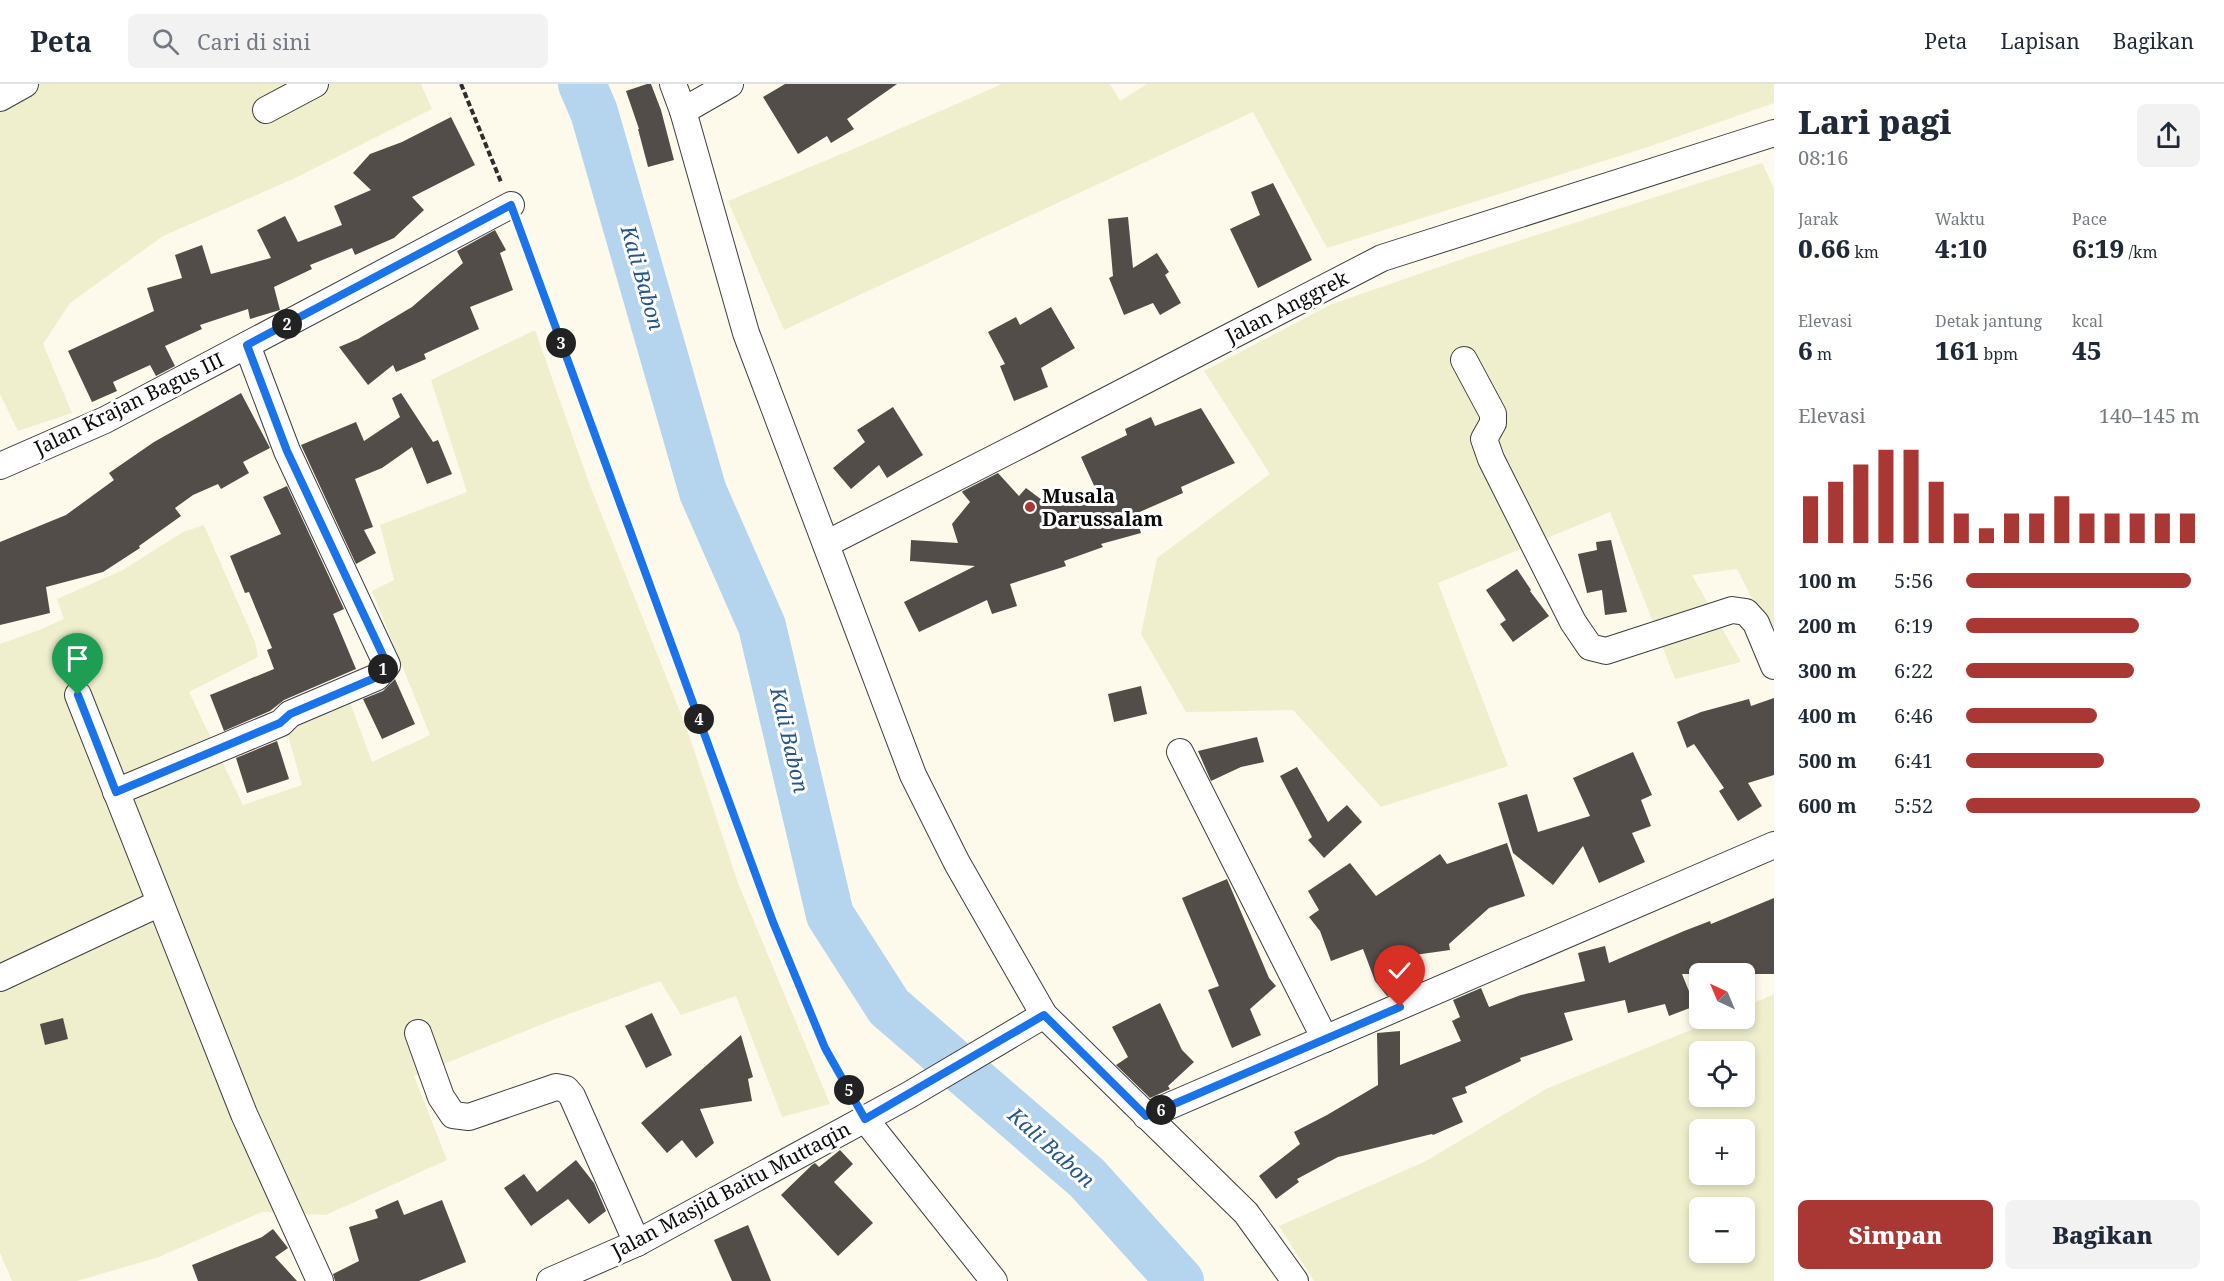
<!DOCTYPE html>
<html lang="id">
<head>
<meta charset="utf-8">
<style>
	:root { --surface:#fff; --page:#f2f2f3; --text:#1f2937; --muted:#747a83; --line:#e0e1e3; --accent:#a93834 }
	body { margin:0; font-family:"Noto Serif",serif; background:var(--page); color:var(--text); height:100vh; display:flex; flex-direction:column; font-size:22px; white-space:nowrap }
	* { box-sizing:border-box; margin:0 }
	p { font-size:20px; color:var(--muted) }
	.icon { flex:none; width:33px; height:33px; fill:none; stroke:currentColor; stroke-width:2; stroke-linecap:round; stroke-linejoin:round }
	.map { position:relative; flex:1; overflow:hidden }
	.details { display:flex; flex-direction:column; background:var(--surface); width:450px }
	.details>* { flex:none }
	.needle { width:39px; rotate:316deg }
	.fabs { position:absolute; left:1689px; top:879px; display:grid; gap:12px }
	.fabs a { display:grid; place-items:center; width:66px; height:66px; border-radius:9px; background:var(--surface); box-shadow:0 3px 9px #0003; font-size:30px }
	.pin { position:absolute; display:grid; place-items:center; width:51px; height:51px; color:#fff; margin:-62px -26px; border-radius:50% 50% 50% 0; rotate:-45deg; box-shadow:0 0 6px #0007 }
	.pin .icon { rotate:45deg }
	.km { position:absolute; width:30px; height:30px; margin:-15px; border-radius:50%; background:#222; color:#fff; font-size:16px; line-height:30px; text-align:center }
	.round { display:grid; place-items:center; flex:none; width:63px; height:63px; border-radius:9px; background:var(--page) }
	.overview { display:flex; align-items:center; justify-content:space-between; height:102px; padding:0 24px }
	h1 { font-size:33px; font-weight:800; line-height:45px }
	.figures { display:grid; grid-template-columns:repeat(3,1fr); gap:9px; height:102px; padding:6px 24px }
	.figures div { display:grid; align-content:center }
	.figures b { font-size:26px; font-weight:800 }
	.figures small { font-size:16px; font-weight:400 }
	.figures p { font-size:16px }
	.chart { height:168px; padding:12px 24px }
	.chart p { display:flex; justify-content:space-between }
	.chart svg { width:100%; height:108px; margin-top:6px; stroke:var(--accent); stroke-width:6 }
	.action { display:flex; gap:12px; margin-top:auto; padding:12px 24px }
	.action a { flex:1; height:69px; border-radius:9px; background:var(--accent); color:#fff; font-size:24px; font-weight:800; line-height:69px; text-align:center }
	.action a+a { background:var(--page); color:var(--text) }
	ul { padding:0 24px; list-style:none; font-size:20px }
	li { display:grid; grid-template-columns:96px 72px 1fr; align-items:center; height:45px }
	li i { height:15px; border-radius:8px; background:var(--accent) }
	header { display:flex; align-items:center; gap:36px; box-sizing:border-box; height:84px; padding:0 30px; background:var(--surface); border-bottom:2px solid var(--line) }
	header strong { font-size:28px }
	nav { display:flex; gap:33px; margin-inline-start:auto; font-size:21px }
	.search { width:420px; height:54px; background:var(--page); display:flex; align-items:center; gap:15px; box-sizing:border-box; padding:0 21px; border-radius:9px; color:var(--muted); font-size:22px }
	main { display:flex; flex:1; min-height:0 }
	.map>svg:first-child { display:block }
	.farmland { fill:#efefce; fill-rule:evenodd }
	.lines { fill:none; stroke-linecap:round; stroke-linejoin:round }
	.river { stroke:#b5d4ee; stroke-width:48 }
	.building { fill:#524d48 }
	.minor-casing { stroke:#3e3e3e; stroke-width:28 }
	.path { stroke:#2d2d2d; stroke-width:4; stroke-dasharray:6 3; stroke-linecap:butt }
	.minor { stroke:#fff; stroke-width:26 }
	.route-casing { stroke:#fff; stroke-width:12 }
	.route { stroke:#1a73e8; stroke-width:8 }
	.poi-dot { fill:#a93834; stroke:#fff; stroke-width:2 }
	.labels { text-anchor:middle; stroke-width:6; stroke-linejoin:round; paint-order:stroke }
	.street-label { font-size:20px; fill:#0b0b0b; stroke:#fff }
	.poi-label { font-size:20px; font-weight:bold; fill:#0b0b0b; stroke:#fff; text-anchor:start }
	.water-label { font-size:21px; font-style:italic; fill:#24568c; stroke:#fff }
</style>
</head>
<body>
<header>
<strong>Peta</strong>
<div class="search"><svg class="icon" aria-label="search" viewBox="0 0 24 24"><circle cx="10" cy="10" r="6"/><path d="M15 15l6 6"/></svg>Cari di sini</div>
<nav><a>Peta</a><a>Lapisan</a><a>Bagikan</a></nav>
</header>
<main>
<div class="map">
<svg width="1774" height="1197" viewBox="0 0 1774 1197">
	<rect width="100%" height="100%" fill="#fdfaeb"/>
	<!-- farmland -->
	<g class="farmland">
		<path d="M0 0H421L432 25 293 95 163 152 70 219 43 260 72 329 18 347 0 310Z"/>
		<path d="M1002 0H1110L1120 17 1147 0H1774V19L1648 63 1327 164 1253 28 784 246 728 117 858 63Z"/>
		<path d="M1762 79 1774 104V557L1737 485 1692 491 1741 578 1675 595 1610 428 1438 499 1508 682 1381 723 1293 626 1186 628 1141 550 1157 474 1270 390 1204 287 1332 220 1471 172Z"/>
		<path d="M535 246 589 399 687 645 738 799 830 1020 782 1033 736 912 681 931 660 897 555 935 414 992 447 1076 326 1131 262 1128 159 1173 77 1197H12L0 1169V560L39 546 64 535 57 515 123 486 183 448 204 441 255 558 258 573 189 608 243 721 302 701 285 641 348 613 372 678 430 651 372 507 394 496 380 441 467 408 431 296Z"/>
		<path d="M1774 910V1197H1314L1279 1142 1426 1077 1548 1004 1718 935 1744 934 1745 923ZM1700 968H1744V1012H1700ZM1700 1046H1744V1090H1700ZM1700 1124H1744V1168H1700Z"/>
	</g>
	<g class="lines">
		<!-- river -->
		<path class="river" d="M582 0 594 28 703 408 762 542 830 831 889 923 1087 1094 1180 1197"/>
	</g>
	<!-- building -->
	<g class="building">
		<path d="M647 0H651L661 26 674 76 648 83 638 45H639L626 7Z"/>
		<path d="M785 0H897L847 35 854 45 831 59 827 52 798 70 763 13Z"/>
		<path d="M451 33 475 81 412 113 424 126 394 154 355 171 352 164 310 181 312 185 274 203 280 226 250 235 248 225 200 241 202 245 165 262 175 282 156 292 150 281 113 298 117 307 92 318 68 267 154 227 147 204 182 194 175 171 202 161 211 190 271 174 257 146 285 132 298 158 342 141 334 122 371 106 353 89 370 70 402 58Z"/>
		<path d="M1273 99 1312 176 1258 204 1230 145 1260 131 1251 108Z"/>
		<path d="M1128 133 1133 184 1157 169 1169 188 1165 191 1181 219 1160 231 1153 219 1124 231 1109 194 1113 192 1108 135Z"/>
		<path d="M495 146 506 166 500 169 513 206 470 223 479 245 424 270 426 275 396 288 393 281 368 301 339 263 358 255 412 223 463 179 457 167Z"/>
		<path d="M1051 223 1075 264 1041 284 1048 303 1014 317 1000 282 1005 280 988 248 1016 233 1020 241Z"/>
		<path d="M241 309 270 364 243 378 249 389 221 405 218 400 193 411 175 424 181 432 139 462 140 464 103 488 46 503 50 529 0 541V458L66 431 114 396 109 389 154 358Z"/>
		<path d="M401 309 433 358 438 356 452 390 427 400 412 363 382 384 355 395 373 443 364 446 376 469 356 480 301 361 356 338 364 357 400 333 392 314Z"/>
		<path d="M893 323 923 371 887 394 879 381 851 405 833 384 865 358 857 346Z"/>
		<path d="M1201 324 1235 379 1181 403 1183 409 1135 430 1141 449 1101 460 1103 463 1064 477 1066 482 1010 500 1017 522 992 530 987 516 919 548 904 518 975 482 910 477 911 456 958 459 952 440 970 418 962 408 963 407 998 389 1019 412 1026 404 1050 422 1096 406 1081 373 1127 351 1125 345 1151 333 1155 342Z"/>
		<path d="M287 402 344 525 333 530 356 585 284 616 270 627 224 647 210 611 274 585 267 566 272 564 249 508 245 509 230 472 281 450 263 413Z"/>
		<path d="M1611 456 1627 528 1605 531 1602 506 1587 509 1578 470 1597 466 1596 458Z"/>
		<path d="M1517 485 1531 506 1530 507 1549 532 1513 558 1500 540 1506 536 1486 506Z"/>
		<path d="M395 595 415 640 382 655 363 615 383 607Z"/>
		<path d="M1141 602 1147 630 1114 638 1108 610Z"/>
		<path d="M1774 614V691L1748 699 1762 722 1738 737 1719 707 1724 704 1694 660 1687 664 1677 638 1701 628 1749 615 1751 622Z"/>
		<path d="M1257 653 1264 678 1241 683 1211 697 1198 667Z"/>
		<path d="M277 657 289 695 247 709 236 674Z"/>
		<path d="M1633 668 1652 711 1641 716 1651 742 1632 749 1645 778 1599 799 1583 762 1553 801 1513 769 1498 719 1527 710 1538 748 1590 732 1573 694Z"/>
		<path d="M1297 683 1328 738 1347 721 1362 738 1324 774 1308 756 1312 753 1280 692Z"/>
		<path d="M1507 759 1525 812 1489 824 1449 860 1450 866 1386 875 1408 901 1405 904 1387 912 1375 897 1363 865 1331 877 1320 847 1309 833 1319 826 1308 807 1350 779 1376 812 1440 770 1447 780Z"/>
		<path d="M1227 795 1269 894 1276 902 1250 925 1261 951 1232 964 1208 906 1219 902 1182 814Z"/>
		<path d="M1774 814V890H1682L1695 922 1669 932 1665 920 1628 929 1625 916 1564 929 1573 956 1520 974 1521 977 1465 1003 1467 1009 1452 1014 1463 1038 1433 1051 1432 1050 1338 1073 1297 1095 1299 1098 1276 1115 1259 1092 1300 1060 1294 1048 1327 1031 1378 1001 1377 949 1400 947V981L1461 957 1452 937 1460 933 1453 916 1481 904 1489 923 1521 911 1585 897 1578 869 1605 862 1609 879 1684 847 1710 837 1711 840Z"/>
		<path d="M1160 919 1182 966 1194 978 1168 1002 1170 1005 1150 1014 1116 981 1128 973 1112 943Z"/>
		<path d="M652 929 672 971 646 984 625 942Z"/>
		<path d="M63 934 68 955 45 961 40 940Z"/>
		<path d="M741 951 753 993 748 995 752 1017 700 1025 714 1059 696 1074 682 1056 667 1069 641 1039Z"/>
		<path d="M840 1066 853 1080 834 1098 873 1139 838 1172 781 1111 812 1081 815 1079 819 1083Z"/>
		<path d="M576 1076 594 1099 606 1127 589 1140 568 1115 531 1142 504 1104 524 1090 537 1108Z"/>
		<path d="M398 1116 404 1131 442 1116 466 1178 419 1197H335L333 1190 359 1177 349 1143 378 1134 375 1126Z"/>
		<path d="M748 1141 771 1197H732L714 1156Z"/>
		<path d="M273 1145 288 1164 275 1173 297 1197H198L192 1181 262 1153Z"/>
	</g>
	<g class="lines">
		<defs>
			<g id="minor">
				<path d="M673 0 683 27 746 249 913 691 957 779 1044 931 1246 1129 1295 1197"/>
				<path d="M0 14 25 0"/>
				<path d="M266 26 315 0"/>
				<path d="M683 27 730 0"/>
				<path d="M1464 276 1493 330V339L1484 355 1491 375 1573 538 1590 563 1606 567 1732 526 1746 528 1756 539 1774 582"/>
				<path d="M0 382 105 336 511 121"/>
				<path d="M826 460 1032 355 1382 174 1774 49"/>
				<path d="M78 611 244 1030 320 1197"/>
				<path d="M1180 668 1325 955"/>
				<path d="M116 708 281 639 290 630 377 593 387 581 287 367 247 261"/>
				<path d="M0 894 160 819"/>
				<path d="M418 949 441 1013 453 1031 469 1033 556 1003 566 1005 572 1012 637 1159"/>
				<path d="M1146 1032 1774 761"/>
				<path d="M865 1035 994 1197"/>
				<path d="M550 1197 637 1159 909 1011 1044 931"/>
			</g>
		</defs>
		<!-- minor casing -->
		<use href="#minor" class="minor-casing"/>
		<!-- path -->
		<g class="path">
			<path d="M461 0 501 98"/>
			<path d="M519 144 773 839 825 964 853 1013"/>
		</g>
		<!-- minor -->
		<use href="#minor" class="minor"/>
	</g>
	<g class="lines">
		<defs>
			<path id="route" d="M78 611 116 708 280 639 290 630 377 593 387 580 287 367 247 261 511 121 773 838 825 964 865 1035 1044 931 1146 1032 1400 923"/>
		</defs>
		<!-- route casing -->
		<use href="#route" class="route-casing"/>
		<!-- route -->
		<use href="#route" class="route"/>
	</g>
	<!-- markers -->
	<circle class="poi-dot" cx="1030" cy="423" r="6"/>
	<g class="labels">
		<!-- street labels -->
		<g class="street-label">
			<text transform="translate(1287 223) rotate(-27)" y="7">Jalan Anggrek</text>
			<text transform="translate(129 320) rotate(-26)" y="7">Jalan Krajan Bagus III</text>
			<text transform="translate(731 1106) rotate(-28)" y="7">Jalan Masjid Baitu Muttaqin</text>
		</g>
		<!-- poi labels -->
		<g class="poi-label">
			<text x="1042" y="419">Musala<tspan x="1042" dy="23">Darussalam</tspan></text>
		</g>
		<!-- water labels -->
		<g class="water-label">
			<text transform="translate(642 194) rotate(74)" y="7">Kali Babon</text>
			<text transform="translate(789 656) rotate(77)" y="7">Kali Babon</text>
			<text transform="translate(1051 1064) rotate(42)" y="7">Kali Babon</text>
		</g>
	</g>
</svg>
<div class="fabs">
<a><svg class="needle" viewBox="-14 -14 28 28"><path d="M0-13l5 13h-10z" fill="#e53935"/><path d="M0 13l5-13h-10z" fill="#747a83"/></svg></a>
<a><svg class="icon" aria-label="locate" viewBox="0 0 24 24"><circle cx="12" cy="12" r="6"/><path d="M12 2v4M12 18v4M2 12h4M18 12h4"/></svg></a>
<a>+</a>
<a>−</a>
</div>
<div class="pin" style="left:78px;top:611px;background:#1e9e55"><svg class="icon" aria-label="arrive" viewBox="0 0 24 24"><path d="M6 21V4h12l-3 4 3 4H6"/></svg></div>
<div class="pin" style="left:1400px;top:923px;background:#d93025"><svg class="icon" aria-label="check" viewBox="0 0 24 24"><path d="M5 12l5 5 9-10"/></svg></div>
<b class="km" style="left:383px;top:585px">1</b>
<b class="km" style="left:287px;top:240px">2</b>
<b class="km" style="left:561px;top:259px">3</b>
<b class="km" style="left:699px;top:635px">4</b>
<b class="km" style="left:849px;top:1006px">5</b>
<b class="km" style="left:1161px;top:1026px">6</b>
</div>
<section class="details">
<div class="overview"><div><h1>Lari pagi</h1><p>08:16</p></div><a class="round"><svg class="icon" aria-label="share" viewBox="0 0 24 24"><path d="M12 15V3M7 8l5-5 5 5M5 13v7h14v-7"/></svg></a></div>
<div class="figures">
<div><p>Jarak</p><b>0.66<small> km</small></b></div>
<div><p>Waktu</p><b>4:10</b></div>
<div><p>Pace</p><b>6:19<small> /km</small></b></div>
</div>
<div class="figures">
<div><p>Elevasi</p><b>6<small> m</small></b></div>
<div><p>Detak jantung</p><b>161<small> bpm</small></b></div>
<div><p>kcal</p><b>45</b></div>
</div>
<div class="chart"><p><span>Elevasi</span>140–145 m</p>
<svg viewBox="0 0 160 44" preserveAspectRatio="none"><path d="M5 44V25M15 44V19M25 44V12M35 44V6M45 44V6M55 44V19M65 44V32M75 44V38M85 44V32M95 44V32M105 44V25M115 44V32M125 44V32M135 44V32M145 44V32M155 44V32"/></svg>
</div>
<ul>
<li><b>100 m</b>5:56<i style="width:96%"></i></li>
<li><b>200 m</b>6:19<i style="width:74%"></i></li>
<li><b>300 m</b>6:22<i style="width:72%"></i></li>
<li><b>400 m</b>6:46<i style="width:56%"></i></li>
<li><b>500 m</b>6:41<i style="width:59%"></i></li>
<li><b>600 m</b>5:52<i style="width:100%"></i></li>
</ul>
<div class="action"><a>Simpan</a><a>Bagikan</a></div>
</section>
</main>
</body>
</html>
